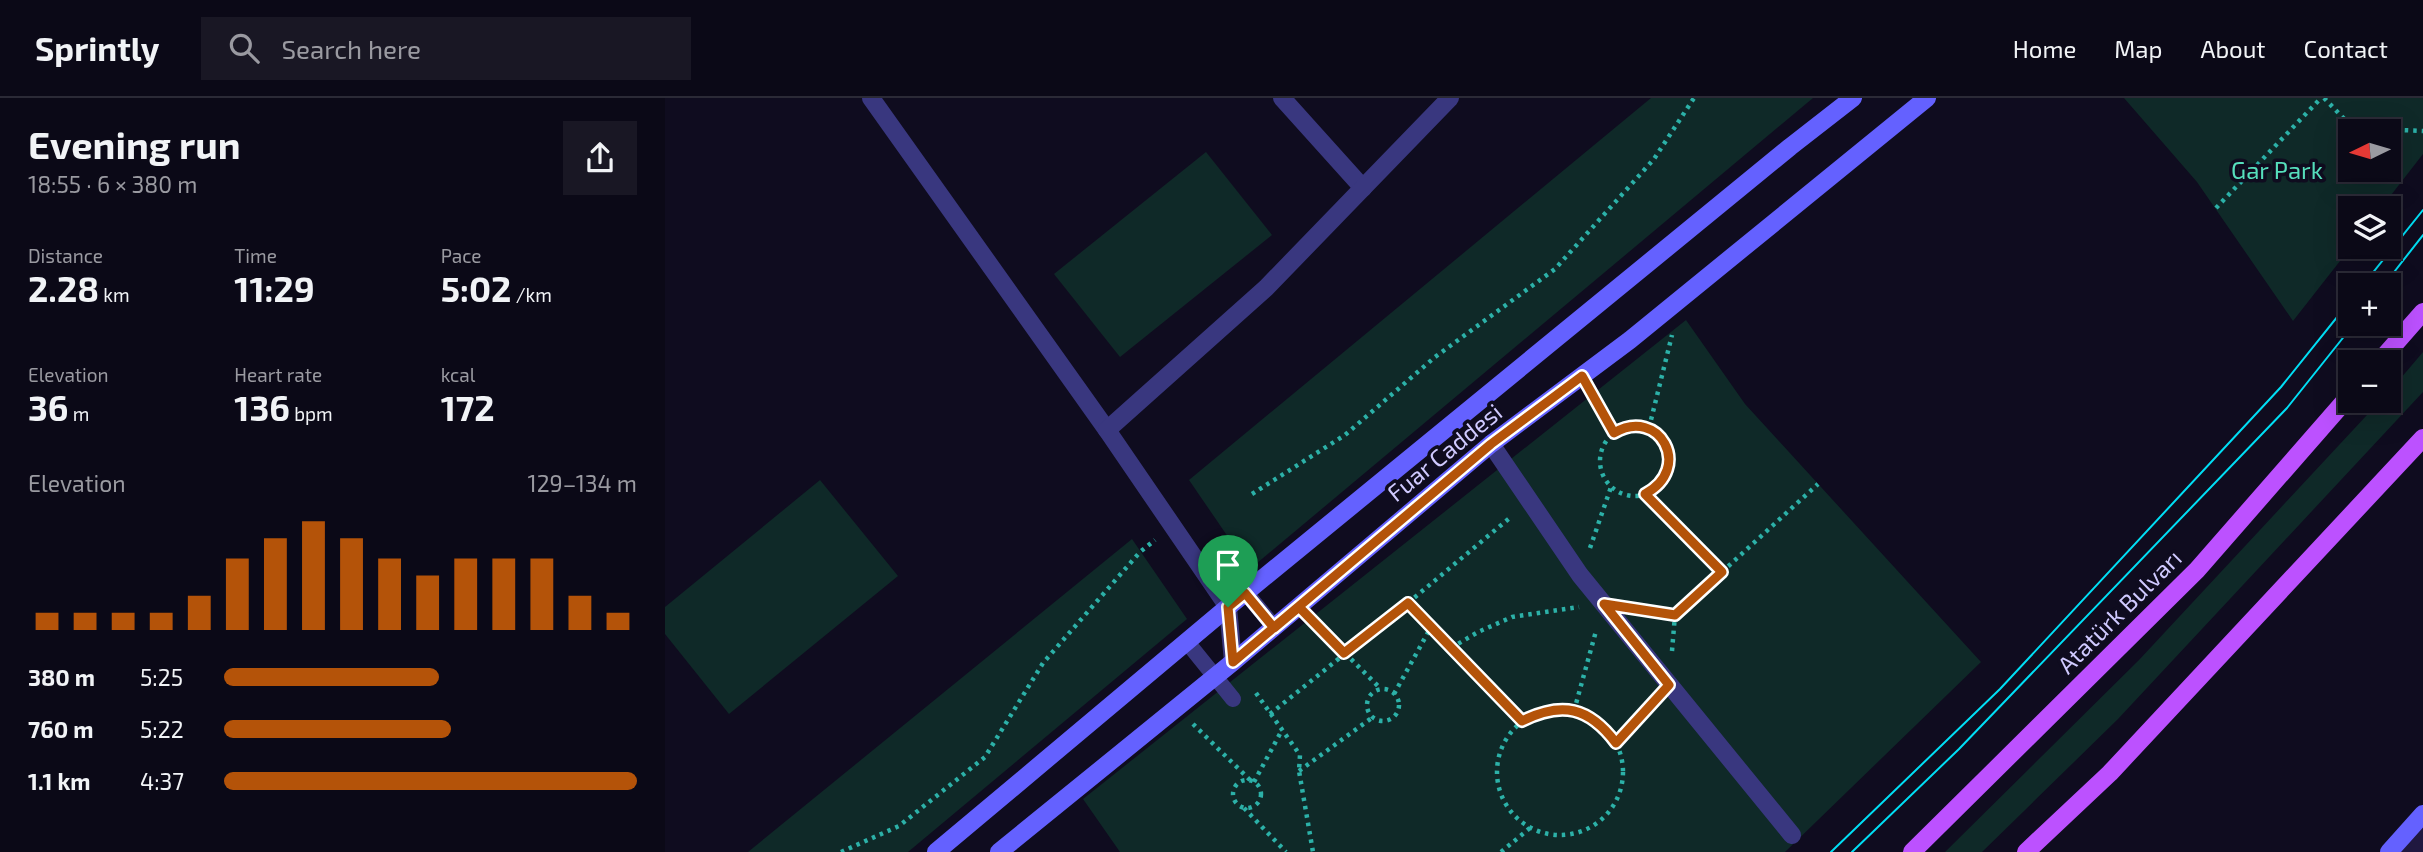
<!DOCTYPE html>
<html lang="en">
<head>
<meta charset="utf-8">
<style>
	:root { --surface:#0b0917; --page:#191724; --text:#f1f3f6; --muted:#9a9aa1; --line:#2b2a36; --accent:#b45309 }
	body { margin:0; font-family:"Exo 2",sans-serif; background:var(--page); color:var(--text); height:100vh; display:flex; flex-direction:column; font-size:26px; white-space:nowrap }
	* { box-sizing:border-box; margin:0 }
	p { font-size:23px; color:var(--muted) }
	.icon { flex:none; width:38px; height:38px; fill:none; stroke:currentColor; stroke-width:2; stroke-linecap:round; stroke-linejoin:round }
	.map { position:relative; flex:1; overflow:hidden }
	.drawer { display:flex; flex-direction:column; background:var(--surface); width:665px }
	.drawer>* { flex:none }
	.needle { width:46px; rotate:265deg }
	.fabs { position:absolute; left:1673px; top:21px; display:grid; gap:14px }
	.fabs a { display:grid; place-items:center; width:63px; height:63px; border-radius:0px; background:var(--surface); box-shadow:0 7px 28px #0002,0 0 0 2px var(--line); font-size:35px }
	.pin { position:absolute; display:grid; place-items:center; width:60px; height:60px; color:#fff; margin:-72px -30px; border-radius:50% 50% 50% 0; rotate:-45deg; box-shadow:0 0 7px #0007 }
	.pin .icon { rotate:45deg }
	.round { display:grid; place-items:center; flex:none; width:74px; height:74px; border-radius:0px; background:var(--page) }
	.summary { display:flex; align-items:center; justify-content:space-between; height:119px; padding:0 28px }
	h1 { font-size:38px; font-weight:700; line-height:52px }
	.metrics { display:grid; grid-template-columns:repeat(3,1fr); gap:10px; height:119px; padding:7px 28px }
	.metrics div { display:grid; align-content:center }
	.metrics b { font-size:35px; font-weight:700 }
	.metrics small { font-size:19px; font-weight:400 }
	.metrics p { font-size:19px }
	.chart { height:196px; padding:14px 28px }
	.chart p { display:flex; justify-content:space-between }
	.chart svg { width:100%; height:126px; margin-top:7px; stroke:var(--accent); stroke-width:6 }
	ul { padding:0 28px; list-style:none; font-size:23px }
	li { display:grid; grid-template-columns:112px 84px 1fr; align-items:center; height:52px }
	li i { height:18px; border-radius:9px; background:var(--accent) }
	header { display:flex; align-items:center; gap:42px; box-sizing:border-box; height:98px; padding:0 35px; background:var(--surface); border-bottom:2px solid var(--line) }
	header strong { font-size:33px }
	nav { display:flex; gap:38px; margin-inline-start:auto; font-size:24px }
	.search { width:490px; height:63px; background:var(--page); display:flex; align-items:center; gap:18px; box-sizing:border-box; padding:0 24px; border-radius:0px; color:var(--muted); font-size:26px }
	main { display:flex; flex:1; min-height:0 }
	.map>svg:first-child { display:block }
	.green { fill:#0f2928; fill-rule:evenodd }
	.building { fill:#201840 }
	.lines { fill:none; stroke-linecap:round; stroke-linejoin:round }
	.path { stroke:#2cb1a8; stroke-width:4.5; stroke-dasharray:3.5 5; stroke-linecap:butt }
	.pedestrian { stroke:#39377f; stroke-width:16 }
	.minor { stroke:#39377f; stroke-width:18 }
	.tertiary { stroke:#39377f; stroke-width:18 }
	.secondary { stroke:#6461ff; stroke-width:18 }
	.primary { stroke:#bc51ff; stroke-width:18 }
	.tram { stroke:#00dff5; stroke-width:2 }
	.route-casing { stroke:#fff; stroke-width:14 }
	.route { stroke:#b45309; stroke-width:9 }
	.labels { text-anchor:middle; stroke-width:7; stroke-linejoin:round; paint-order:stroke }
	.park-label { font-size:24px; fill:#56dfbc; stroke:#0f0c1f }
	.street-label { font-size:24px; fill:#d0caff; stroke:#0f0c1f }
</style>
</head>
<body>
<header>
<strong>Sprintly</strong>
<div class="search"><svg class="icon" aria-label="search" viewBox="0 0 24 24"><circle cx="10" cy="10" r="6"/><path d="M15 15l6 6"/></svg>Search here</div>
<nav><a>Home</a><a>Map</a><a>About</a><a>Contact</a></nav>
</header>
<main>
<section class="drawer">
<div class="summary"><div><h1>Evening run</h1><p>18:55 · 6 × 380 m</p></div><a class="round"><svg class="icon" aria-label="share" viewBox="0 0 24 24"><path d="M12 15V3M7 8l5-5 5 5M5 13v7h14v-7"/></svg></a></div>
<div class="metrics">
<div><p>Distance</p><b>2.28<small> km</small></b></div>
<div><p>Time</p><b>11:29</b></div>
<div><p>Pace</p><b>5:02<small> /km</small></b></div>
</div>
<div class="metrics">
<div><p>Elevation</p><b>36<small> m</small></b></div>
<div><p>Heart rate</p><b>136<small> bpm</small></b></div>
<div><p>kcal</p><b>172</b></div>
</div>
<div class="chart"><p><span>Elevation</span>129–134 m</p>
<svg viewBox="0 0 160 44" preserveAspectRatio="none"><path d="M5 44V38M15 44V38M25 44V38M35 44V38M45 44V32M55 44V19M65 44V12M75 44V6M85 44V12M95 44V19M105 44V25M115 44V19M125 44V19M135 44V19M145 44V32M155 44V38"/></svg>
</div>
<ul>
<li><b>380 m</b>5:25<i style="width:52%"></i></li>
<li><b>760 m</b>5:22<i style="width:55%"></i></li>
<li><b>1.1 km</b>4:37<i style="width:100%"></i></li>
</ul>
</section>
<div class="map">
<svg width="1758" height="754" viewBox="0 0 1758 754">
	<rect width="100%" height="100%" fill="#0f0c1f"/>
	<!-- green -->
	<g class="green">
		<path d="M986 0H1148L585 471 524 382Z"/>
		<path d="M1459 0H1758V56L1716 110H1685L1686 149 1628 223 1532 84ZM1685 33H1724V72H1685Z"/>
		<path d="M541 54 607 137 455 259 389 176Z"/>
		<path d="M1021 222 1080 306 1316 564 1120 754H455L418 701Z"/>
		<path d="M1758 254V294L1453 621 1317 754H1280L1474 562 1715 303H1724V294Z"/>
		<path d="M155 382 233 478 64 616 0 536V509Z"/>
		<path d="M467 441 522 521 243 754H83Z"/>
	</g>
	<!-- building -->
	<path class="building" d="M1758 727V754H1736Z"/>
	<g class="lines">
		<!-- path -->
		<g class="path">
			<path d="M1659 0 1688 30 1758 33"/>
			<path d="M1551 110 1656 0"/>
			<path d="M927 296 949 335"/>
			<circle cx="970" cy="363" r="35"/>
			<path d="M984 330 1007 237"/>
			<path d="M587 396 680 337 770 259 890 171 989 61 1029 0"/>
			<path d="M925 450 946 389"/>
			<path d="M1057 474 1153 386"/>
			<path d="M743 505 847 418"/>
			<path d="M971 511 1010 517 1057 474 980 396"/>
			<path d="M650 525 716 591"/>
			<path d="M786 550 813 534 847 519 914 509"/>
			<path d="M1007 553 1010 517"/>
			<circle cx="718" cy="607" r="16"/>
			<path d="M591 595 635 657 634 673 648 754"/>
			<path d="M729 596 766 529"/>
			<circle cx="895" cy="674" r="63"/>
			<path d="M909 613 931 533"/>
			<path d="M605 616 743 505 857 623"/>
			<path d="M528 626 585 682"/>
			<path d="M951 645 989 604"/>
			<path d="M634 673 708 619"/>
			<circle cx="582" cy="696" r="14"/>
			<path d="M589 684 617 632"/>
			<path d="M579 710 621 754"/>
			<path d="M176 754 234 728 320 659 378 565 475 454 490 442"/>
			<path d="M836 754 865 730"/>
		</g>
		<!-- pedestrian -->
		<g class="pedestrian">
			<path d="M581 495 609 529"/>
			<path d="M522 544 568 601"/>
		</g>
		<!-- minor -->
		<g class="minor">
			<path d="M206 0 442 332"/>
			<path d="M617 0 698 90"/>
			<path d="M826 346 915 477 1127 737"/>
		</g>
		<!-- tertiary -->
		<path class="tertiary" d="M568 564 563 509 442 332 601 190 785 0"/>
		<!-- secondary -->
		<g class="secondary">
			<path d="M271 754 563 509 1125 49 1188 0"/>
			<path d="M334 754 568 564 826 346 965 242 1262 0"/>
			<path d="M1724 754 1758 716"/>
		</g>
		<!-- primary -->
		<g class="primary">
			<path d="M1714 264 1758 214"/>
			<path d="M1247 754 1532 472 1685 297"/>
			<path d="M1361 754 1445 675 1758 340"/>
		</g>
		<!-- tram -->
		<g class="tram">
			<path d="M1698 187 1758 112"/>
			<path d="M1719 187 1758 137"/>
			<path d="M1166 754 1335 591 1616 289 1685 203"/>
			<path d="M1187 754 1294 651 1622 310 1689 226"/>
		</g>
	</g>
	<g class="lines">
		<defs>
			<path id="route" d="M563 509 580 495 609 530 634 509 679 555 743 505 857 623C897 603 924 609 951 645L1004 587 939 506 1010 517 1057 474 980 396C1029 370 994 308 949 335L917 278 826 346 568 564 563 509"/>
		</defs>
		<!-- route casing -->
		<use href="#route" class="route-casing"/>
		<!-- route -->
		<use href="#route" class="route"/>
	</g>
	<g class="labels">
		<!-- park labels -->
		<g class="park-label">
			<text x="1612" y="81">Gar Park</text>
		</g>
		<!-- street labels -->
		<g class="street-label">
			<text transform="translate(780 355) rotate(-39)" y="8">Fuar Caddesi</text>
			<text transform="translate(1455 514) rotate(-45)" y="8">Atatürk Bulvarı</text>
		</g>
	</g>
</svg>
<div class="fabs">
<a><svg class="needle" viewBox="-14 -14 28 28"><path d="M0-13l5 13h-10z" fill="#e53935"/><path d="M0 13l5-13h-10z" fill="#9a9aa1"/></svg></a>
<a><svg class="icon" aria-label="layers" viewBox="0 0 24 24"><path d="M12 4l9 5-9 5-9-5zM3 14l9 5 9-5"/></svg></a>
<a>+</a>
<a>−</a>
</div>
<div class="pin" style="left:563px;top:509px;background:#1e9e55"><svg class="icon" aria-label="arrive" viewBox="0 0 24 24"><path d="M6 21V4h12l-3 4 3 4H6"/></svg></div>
</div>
</main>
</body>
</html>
